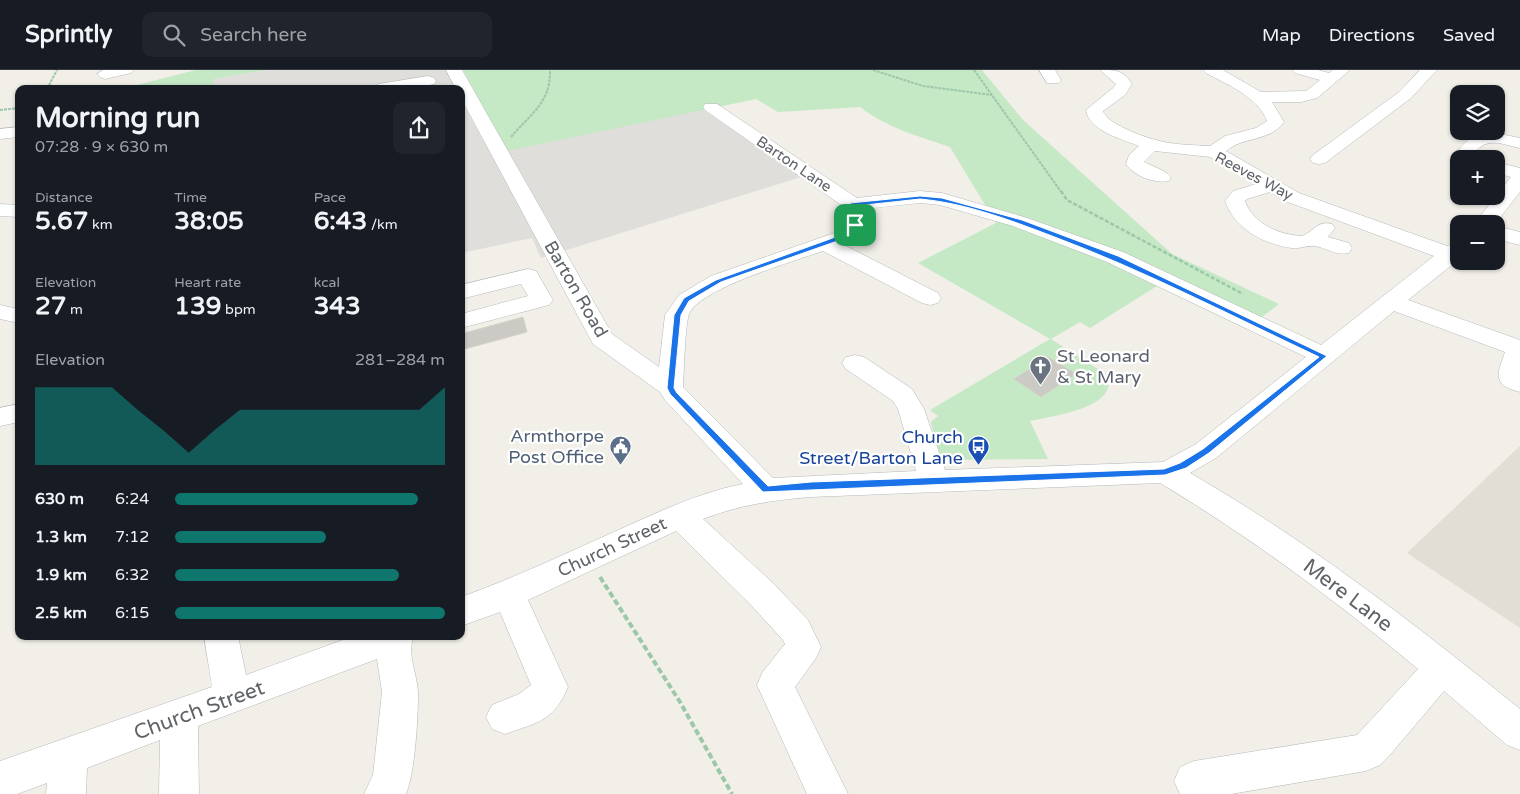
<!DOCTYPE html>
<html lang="en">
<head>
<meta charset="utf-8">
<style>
	:root { --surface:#171b24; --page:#20242c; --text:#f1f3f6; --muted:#9ea1a6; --line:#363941; --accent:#0f766e }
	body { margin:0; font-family:"Varela Round",sans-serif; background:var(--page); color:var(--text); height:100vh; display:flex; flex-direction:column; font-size:19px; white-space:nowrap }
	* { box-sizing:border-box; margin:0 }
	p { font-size:16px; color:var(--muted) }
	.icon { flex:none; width:28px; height:28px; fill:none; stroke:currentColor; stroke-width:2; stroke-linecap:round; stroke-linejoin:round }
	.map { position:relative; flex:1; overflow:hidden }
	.side { position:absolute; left:15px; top:15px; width:450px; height:555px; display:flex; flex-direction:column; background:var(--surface); border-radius:10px; box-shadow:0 1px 4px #0004 }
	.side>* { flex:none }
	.buttons { position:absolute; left:1450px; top:15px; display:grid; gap:10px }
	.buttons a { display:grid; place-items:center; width:55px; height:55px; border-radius:10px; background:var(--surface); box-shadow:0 1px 4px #0004; font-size:25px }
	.pin { position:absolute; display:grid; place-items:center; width:42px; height:42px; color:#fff; margin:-21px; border-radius:10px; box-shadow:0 2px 8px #0006 }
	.round { display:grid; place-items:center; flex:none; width:52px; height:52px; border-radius:10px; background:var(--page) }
	.overview { display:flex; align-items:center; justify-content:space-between; height:85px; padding:0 20px }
	h1 { font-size:28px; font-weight:700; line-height:38px }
	.figures { display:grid; grid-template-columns:repeat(3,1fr); gap:8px; height:85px; padding:5px 20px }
	.figures div { display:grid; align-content:center }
	.figures b { font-size:25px; font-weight:700 }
	.figures small { font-size:14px; font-weight:400 }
	.figures p { font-size:14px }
	.chart { height:140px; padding:10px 20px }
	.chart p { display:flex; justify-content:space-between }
	.chart svg { width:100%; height:90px; margin-top:5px; fill:var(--accent); opacity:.7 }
	ul { padding:0 20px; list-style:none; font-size:16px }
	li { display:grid; grid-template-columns:80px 60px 1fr; align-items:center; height:38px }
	li i { height:12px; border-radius:6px; background:var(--accent) }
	header { display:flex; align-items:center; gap:30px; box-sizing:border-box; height:70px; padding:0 25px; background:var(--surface); border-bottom:1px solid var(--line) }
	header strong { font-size:24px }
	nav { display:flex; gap:28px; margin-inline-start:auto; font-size:18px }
	.search { width:350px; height:45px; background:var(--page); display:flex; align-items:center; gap:12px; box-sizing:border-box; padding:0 18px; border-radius:10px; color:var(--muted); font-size:19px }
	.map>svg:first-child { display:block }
	.industrial { fill:#e0deda }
	.education { fill:#e1ded6 }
	.green { fill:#c5e8c5 }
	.building { fill:#cccac5; stroke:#d6d1c6 }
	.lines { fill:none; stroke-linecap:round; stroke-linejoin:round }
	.minor-casing { stroke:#b5b8bc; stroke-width:1 }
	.path-far2 { stroke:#9cc7a9; stroke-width:2; stroke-dasharray:3 1; stroke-linecap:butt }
	.path-far1 { stroke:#9cc7a9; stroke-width:2.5; stroke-dasharray:4 2; stroke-linecap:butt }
	.path { stroke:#9cc7a9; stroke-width:4; stroke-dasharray:6 3; stroke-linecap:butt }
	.minor { fill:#fff; fill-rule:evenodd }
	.route { fill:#1a73e8; stroke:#fff; fill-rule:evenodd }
	.labels { text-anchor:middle; stroke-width:4.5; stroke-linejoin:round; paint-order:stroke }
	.far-street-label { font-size:15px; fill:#5f6368; stroke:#fff }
	.street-label { font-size:18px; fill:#5f6368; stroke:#fff }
	.worship-label { font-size:18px; fill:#5b616d; stroke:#fff; text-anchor:start }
	.service-label { font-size:18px; fill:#4e5e75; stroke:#fff; text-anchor:end }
	.transit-label { font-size:18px; fill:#164399; stroke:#fff; text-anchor:end }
	.near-street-label { font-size:21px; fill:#5f6368; stroke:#fff }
</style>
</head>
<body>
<header>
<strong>Sprintly</strong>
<div class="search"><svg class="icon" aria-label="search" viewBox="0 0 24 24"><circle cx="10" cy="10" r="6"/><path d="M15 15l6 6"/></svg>Search here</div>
<nav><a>Map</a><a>Directions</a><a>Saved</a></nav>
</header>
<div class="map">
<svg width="1520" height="724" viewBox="0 0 1520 724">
	<rect width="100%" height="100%" fill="#f1efe8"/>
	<!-- industrial -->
	<g class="industrial">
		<path d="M267 0H445L455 19H279V15L214 19 212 9Z"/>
		<path d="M461 30 490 83 702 39 801 107 541 188 532 168 461 183Z"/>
	</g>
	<!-- education -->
	<path class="education" d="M1520 376V558L1407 483Z"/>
	<!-- green -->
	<g class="green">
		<path d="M196 0H267L213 9 214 19H121Z"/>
		<path d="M463 0H982L1023 50 1172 184 1279 234 1246 259 1157 216 1090 258 1080 252 1051 269 1107 305C1120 338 1052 346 1030 351L1048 389 939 390 931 352 938 346 930 340 1050 269 918 193 996 153 950 77C918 66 887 58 860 37L778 42 756 29 507 81Z"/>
	</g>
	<!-- building -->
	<g class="building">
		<path d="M523 247 527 262 461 280V264Z"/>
		<path d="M1048 287 1076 304 1041 327 1014 309Z"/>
	</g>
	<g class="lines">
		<defs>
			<g id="minor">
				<path d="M103 0H134L131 3 105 9 100 7 97 4Z"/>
				<path d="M446 0H462L612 264 659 297 665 245 679 225 711 206 837 162 846 153 848 146 844 137 705 40 703 37 705 34H717L857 128 920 121 942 123 1027 148 1123 182 1321 275 1434 186 1285 131 1270 122 1247 129 1245 131C1253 154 1280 165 1302 166 1315 161 1317 150 1332 154L1335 158 1328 167 1349 173 1352 178 1349 183C1336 186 1327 178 1315 176 1308 175 1300 179 1292 178 1263 174 1235 159 1225 131L1233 121 1256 114 1210 87 1155 81 1144 92C1152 96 1167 101 1171 107L1169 111C1155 114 1134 106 1126 94L1129 85 1139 76C1122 69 1089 61 1086 40L1113 18 1116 14 1100 0C1116 0 1123 0 1132 14L1125 25 1103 41C1106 53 1143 67 1156 70 1173 75 1192 75 1210 76L1225 66 1256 58 1267 51C1258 27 1228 15 1206 3L1203 0H1223L1261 22 1306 21 1320 10 1295 3 1292 0H1318L1329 3 1333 0H1350L1317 28 1301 32H1272L1284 52C1270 72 1244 66 1226 81L1299 123 1447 176 1459 171 1458 190 1408 230 1520 270V322C1492 315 1497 305 1505 282L1394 241 1216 388 1190 403C1308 471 1415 554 1520 639V680L1507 675 1444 621 1389 686 1380 695 1366 701 1231 724H1180L1174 711 1180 697 1194 691 1357 665 1418 599C1336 531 1252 468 1160 413L811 427C773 430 739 435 703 449L774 514 808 550 821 577 816 588 795 617 848 724H807L757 615 762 603 785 574 783 570 750 534 676 461 528 530 568 617C553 652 538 652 505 664L492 659 486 647 492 635 519 624 531 615 500 542 461 556V527C517 507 571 481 625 457 663 440 701 422 743 414L665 330 660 322 593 274 461 28V19H456ZM920 133 940 135 1013 156 1107 192 1306 287 1196 374 1163 392 945 400 924 339 912 319 864 287 855 285 846 287 842 293 846 299 893 331 898 339 916 401 773 408 683 317C684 302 685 255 689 244 700 218 795 191 823 181L922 233 930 235 938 233 941 228 938 223 842 174C856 169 864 159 868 146L865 139Z"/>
				<path d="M1039 0H1055L1061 10 1059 13H1047Z"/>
				<path d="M1420 0H1437L1411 28 1325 93 1319 94 1313 93 1310 89 1313 85 1399 22Z"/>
				<path d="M428 6 434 8 436 11 434 14 409 19H371L373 16 379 14Z"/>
				<path d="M19 57V67L0 69V59Z"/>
				<path d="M1491 62 1520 68V78C1505 75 1489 67 1477 80L1483 89H1462L1459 80C1467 68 1477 64 1491 62Z"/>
				<path d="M1496 92 1520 98V122L1495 154H1474L1511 107 1496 103Z"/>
				<path d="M0 134 19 135V147L0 146Z"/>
				<path d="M1496 156 1520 162V175L1496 169Z"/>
				<path d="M528 199 536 201 553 230 549 235 461 258V244L528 226 521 214 461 229V215Z"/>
				<path d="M0 235 19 239V253L0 249Z"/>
				<path d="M19 334V352L0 356V338Z"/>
				<path d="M204 566H238L246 605 354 566H414C406 584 418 605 418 624 418 650 415 701 406 724H364L373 705 382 622 377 589 198 656 199 724H159L160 670 87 698 86 724H46L47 713 17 724H0V691L212 617Z"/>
			</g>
		</defs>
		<!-- minor casing -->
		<use href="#minor" class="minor-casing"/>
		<!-- path-far2 -->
		<g class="path-far2">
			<path d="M873 0 923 16 992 25"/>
			<path d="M974 0 1062 123"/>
			<path d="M47 19 57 0"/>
			<path d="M0 40 19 38"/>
			<path d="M511 67C530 44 551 33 550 0"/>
		</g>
		<!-- path-far1 -->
		<path class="path-far1" d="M1061 121 1067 130 1243 224"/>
		<!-- path -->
		<path class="path" d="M600 507 680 632 732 724"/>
		<!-- minor -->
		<use href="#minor" class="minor"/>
	</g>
	<!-- route -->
	<path class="route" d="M920 126 942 128 1022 150 1118 186 1327 286 1209 383 1186 398 1165 405 763 422 670 324 667 318 674 245 684 228 716 210 841 165 852 155 855 146 850 133ZM920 129C965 133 1010 150 1052 166 1143 200 1230 245 1319 287L1203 379 1180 393 1164 399 811 412 768 416 677 323 674 318 681 245 689 231 721 212 846 168 857 157 861 146 856 136Z"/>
	<!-- icons -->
	<defs>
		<symbol id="church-pin" viewBox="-11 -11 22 30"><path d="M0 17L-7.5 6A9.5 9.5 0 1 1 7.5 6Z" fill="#6b7280" stroke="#fff"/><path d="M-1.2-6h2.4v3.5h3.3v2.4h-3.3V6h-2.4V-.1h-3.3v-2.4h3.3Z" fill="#fff"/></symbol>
		<symbol id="civic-pin" viewBox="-11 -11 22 30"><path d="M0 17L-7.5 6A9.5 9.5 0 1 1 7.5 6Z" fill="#5c6f8a" stroke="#fff"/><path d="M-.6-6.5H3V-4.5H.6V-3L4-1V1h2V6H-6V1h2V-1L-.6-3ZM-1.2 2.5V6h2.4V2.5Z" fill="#fff"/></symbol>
		<symbol id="bus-pin" viewBox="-11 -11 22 30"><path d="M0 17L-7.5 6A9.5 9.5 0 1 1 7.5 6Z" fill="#1a4fb4" stroke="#fff"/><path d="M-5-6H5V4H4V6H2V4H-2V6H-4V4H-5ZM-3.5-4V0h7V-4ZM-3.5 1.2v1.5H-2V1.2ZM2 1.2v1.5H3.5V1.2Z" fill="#fff"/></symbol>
	</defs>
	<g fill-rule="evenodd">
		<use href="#church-pin" x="1028" y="284" width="25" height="34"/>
		<use href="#civic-pin" x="608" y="364" width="25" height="34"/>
		<use href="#bus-pin" x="966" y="364" width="25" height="34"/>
	</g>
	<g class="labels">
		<!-- far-street labels -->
		<g class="far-street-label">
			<text transform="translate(794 94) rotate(34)" y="5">Barton Lane</text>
			<text transform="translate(1254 106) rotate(28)" y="5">Reeves Way</text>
		</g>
		<!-- street labels -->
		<g class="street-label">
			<text transform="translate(576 219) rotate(60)" y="6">Barton Road</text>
			<text transform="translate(612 477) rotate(-25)" y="6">Church Street</text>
		</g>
		<!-- worship labels -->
		<g class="worship-label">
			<text x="1057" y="292">St Leonard<tspan x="1057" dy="21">&amp; St Mary</tspan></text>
		</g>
		<!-- service labels -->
		<g class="service-label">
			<text x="604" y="372">Armthorpe<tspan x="604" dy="21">Post Office</tspan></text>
		</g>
		<!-- transit labels -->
		<g class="transit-label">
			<text x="963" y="373">Church<tspan x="963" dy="21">Street/Barton Lane</tspan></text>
		</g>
		<!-- near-street labels -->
		<g class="near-street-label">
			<text transform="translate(1348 525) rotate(37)" y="7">Mere Lane</text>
			<text transform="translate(199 640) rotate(-20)" y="7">Church Street</text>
		</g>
	</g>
</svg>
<div class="buttons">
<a><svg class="icon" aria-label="layers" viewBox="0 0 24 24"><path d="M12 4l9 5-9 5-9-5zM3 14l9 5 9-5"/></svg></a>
<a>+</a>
<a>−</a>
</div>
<div class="pin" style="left:855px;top:155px;background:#1e9e55"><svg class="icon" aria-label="arrive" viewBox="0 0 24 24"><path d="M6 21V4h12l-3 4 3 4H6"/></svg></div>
<section class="side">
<div class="overview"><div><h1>Morning run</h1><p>07:28 · 9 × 630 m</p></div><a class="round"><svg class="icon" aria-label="share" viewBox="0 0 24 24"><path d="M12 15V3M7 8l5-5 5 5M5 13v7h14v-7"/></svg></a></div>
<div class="figures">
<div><p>Distance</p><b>5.67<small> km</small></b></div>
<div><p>Time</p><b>38:05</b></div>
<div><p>Pace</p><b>6:43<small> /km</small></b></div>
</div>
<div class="figures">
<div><p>Elevation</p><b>27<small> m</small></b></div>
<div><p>Heart rate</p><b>139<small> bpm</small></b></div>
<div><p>kcal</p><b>343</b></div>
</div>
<div class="chart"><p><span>Elevation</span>281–284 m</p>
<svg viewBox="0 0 160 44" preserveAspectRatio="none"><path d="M0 44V6L10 6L20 6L30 6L40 17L50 27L60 38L70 27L80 17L90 17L100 17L110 17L120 17L130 17L140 17L150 17L160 6V44z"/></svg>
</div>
<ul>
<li><b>630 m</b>6:24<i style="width:90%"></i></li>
<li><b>1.3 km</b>7:12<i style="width:56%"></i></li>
<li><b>1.9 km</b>6:32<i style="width:83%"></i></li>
<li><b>2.5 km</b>6:15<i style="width:100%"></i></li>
</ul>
</section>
</div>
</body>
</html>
